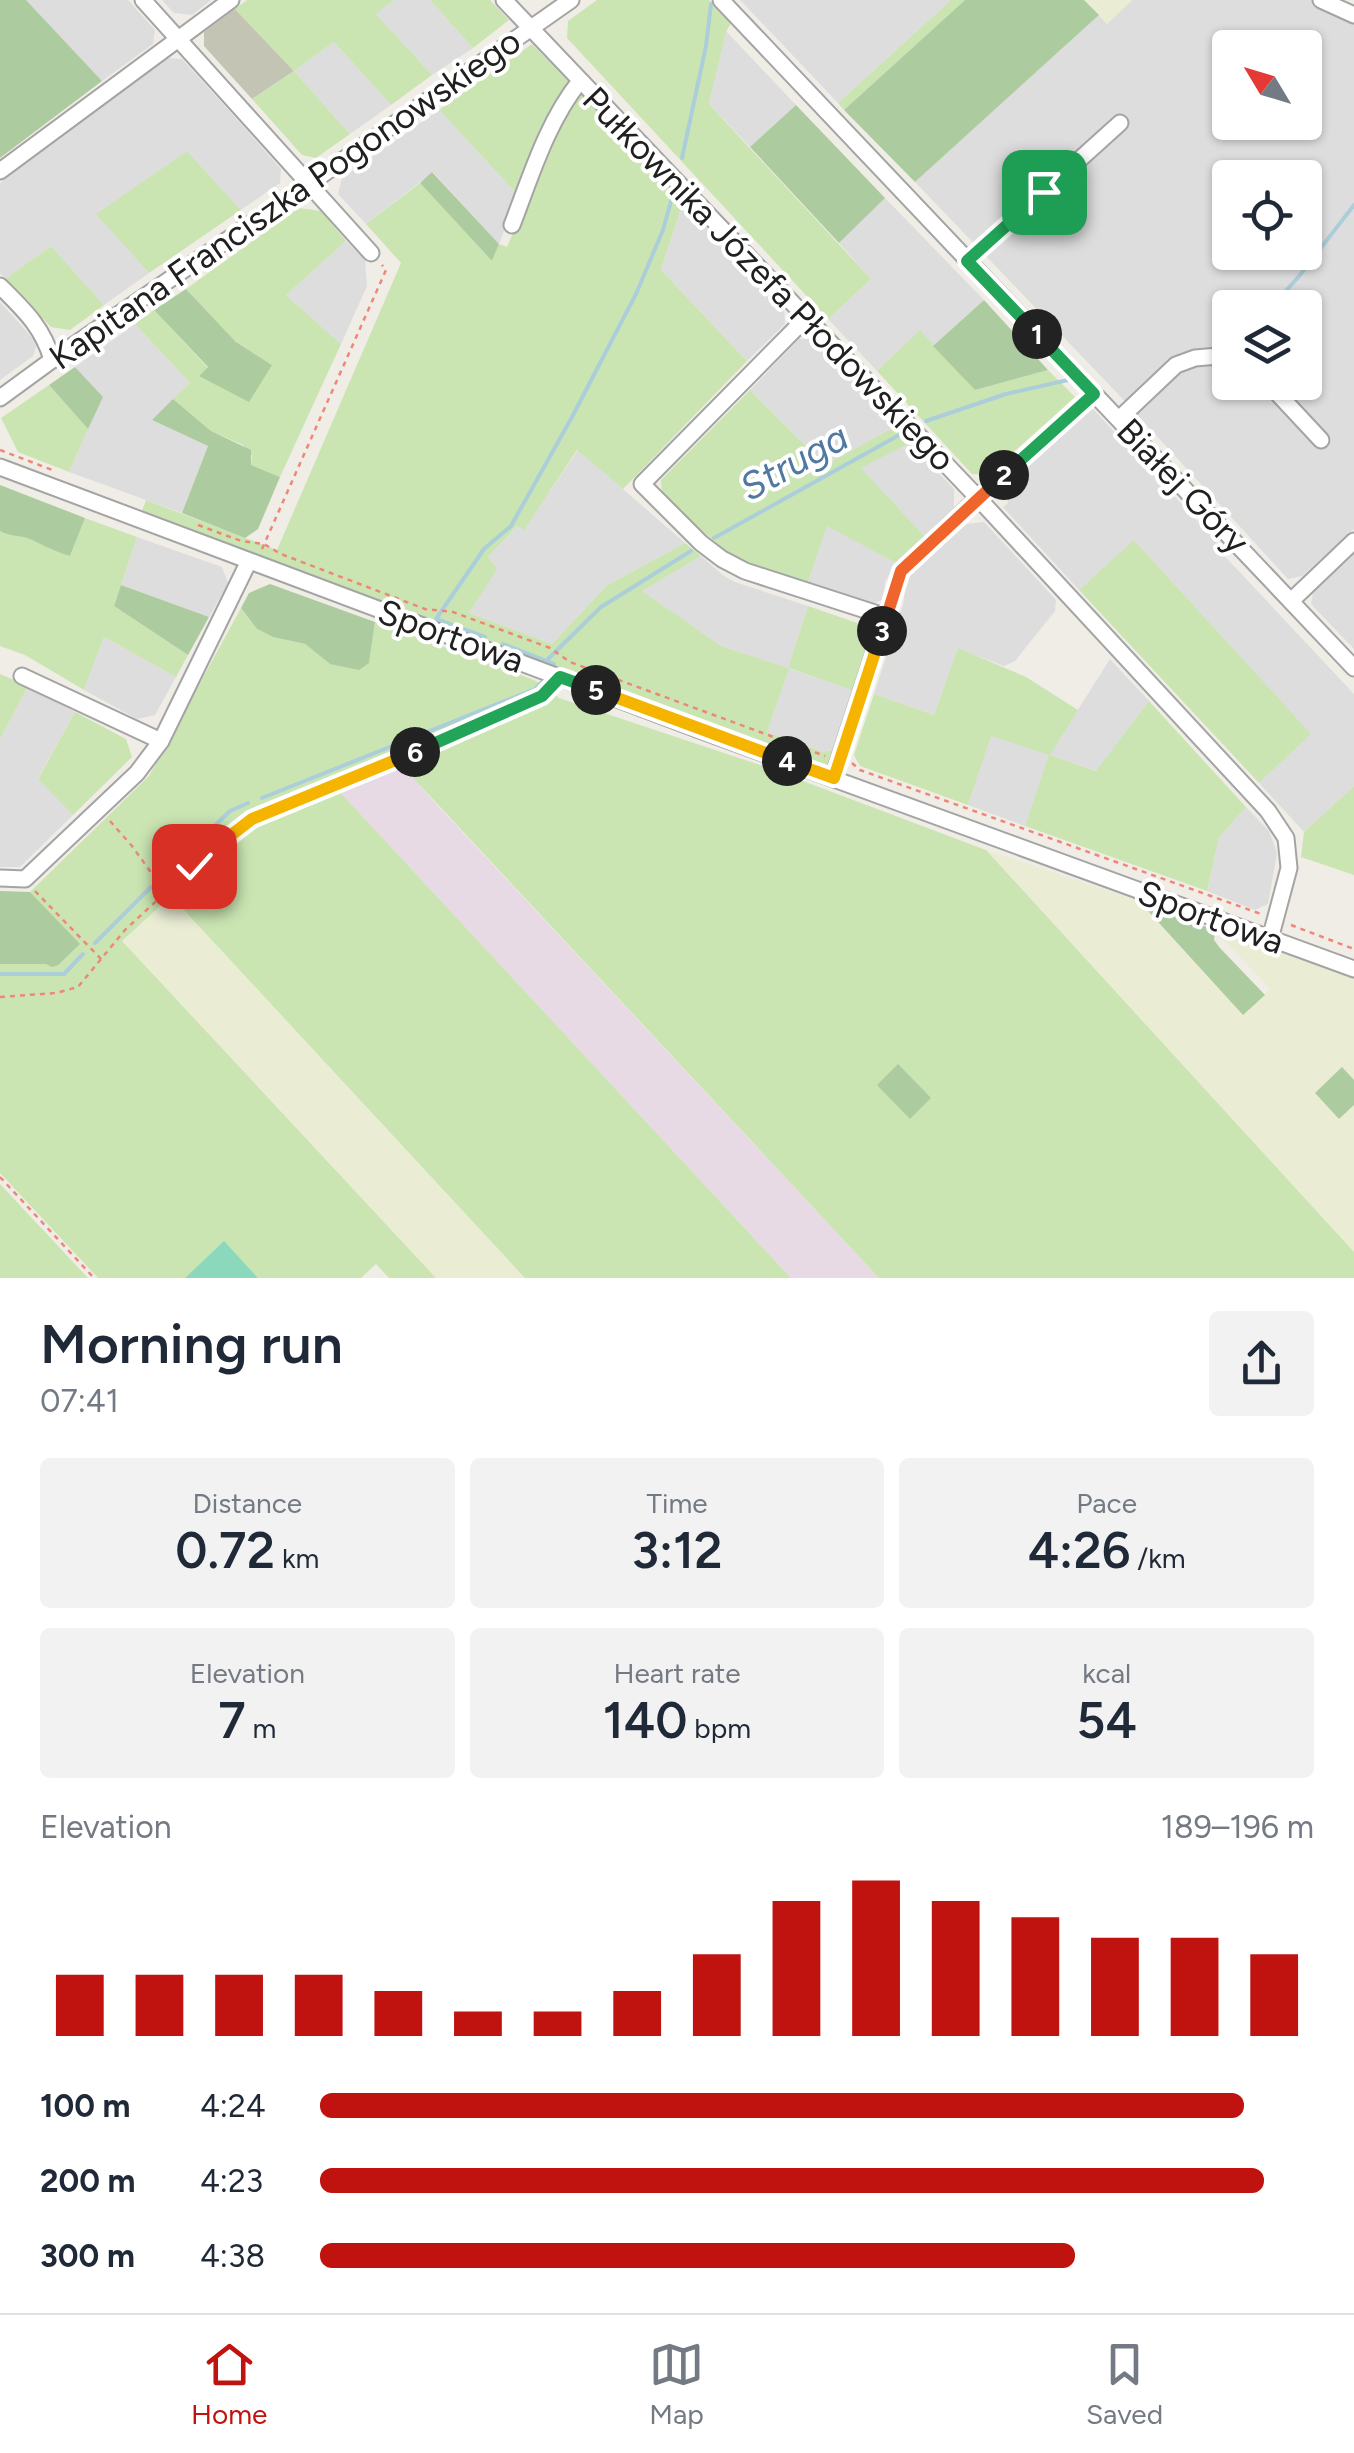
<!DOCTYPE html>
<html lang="en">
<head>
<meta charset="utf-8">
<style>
	:root { --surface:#fff; --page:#f2f2f3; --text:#1f2937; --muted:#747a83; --line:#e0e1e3; --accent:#c01310 }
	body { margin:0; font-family:Figtree,sans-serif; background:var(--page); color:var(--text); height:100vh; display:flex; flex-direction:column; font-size:38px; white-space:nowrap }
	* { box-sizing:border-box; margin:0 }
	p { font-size:32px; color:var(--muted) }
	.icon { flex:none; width:55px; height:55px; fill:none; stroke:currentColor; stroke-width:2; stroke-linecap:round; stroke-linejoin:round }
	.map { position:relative; height:1278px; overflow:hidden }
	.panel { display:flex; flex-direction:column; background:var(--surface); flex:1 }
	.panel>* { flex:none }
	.needle { width:65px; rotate:308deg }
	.buttons { position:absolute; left:1212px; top:30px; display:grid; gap:20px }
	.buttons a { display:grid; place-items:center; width:110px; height:110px; border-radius:10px; background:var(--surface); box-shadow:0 2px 8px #0004; font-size:50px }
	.pin { position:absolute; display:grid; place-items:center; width:85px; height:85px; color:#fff; margin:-42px; border-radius:20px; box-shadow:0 5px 15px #0006 }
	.km { position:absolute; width:50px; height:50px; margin:-25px; border-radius:50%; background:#222; color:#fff; font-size:28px; line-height:50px; text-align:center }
	.round { display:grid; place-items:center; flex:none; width:105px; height:105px; border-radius:10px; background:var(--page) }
	.overview { display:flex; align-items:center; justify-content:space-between; height:170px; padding:0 40px }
	h1 { font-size:55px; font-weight:600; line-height:75px }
	.figures { display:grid; grid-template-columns:repeat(3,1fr); gap:15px; height:170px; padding:10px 40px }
	.figures div { display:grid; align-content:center; border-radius:10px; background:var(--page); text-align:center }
	.figures b { font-size:50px; font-weight:600 }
	.figures small { font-size:28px; font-weight:400 }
	.figures p { font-size:28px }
	.chart { height:280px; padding:20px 40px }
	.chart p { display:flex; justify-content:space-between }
	.chart svg { width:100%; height:180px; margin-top:10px; stroke:var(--accent); stroke-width:6 }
	ul { padding:0 40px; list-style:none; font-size:32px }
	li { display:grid; grid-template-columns:160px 120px 1fr; align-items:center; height:75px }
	li i { height:25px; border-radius:12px; background:var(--accent) }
	.tab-bar { display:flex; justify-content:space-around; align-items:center; height:140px; border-top:2px solid var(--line); background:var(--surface); font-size:28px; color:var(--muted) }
	.tab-bar a { display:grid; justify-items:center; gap:5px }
	.tab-bar .selected { color:var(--accent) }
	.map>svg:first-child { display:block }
	.residential { fill:#dedddd; fill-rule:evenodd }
	.industrial { fill:#e8dae5 }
	.construction { fill:#c3c4b3 }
	.farmland { fill:#eaedd4 }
	.grass { fill:#cae5b2 }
	.forest { fill:#accc9f }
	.pitch { fill:#8cd8bc }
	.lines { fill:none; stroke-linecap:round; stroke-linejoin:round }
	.stream { stroke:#abceda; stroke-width:4 }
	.minor-casing { stroke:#a4a4a4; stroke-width:19 }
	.path { stroke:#ef8779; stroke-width:2.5; stroke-dasharray:5 5; stroke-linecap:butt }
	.minor { stroke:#fff; stroke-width:15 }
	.split-1-casing { stroke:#fff; stroke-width:20 }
	.split-2-casing { stroke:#fff; stroke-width:20 }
	.split-3-casing { stroke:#fff; stroke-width:20 }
	.split-4-casing { stroke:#fff; stroke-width:20 }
	.split-5-casing { stroke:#fff; stroke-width:20 }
	.split-6-casing { stroke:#fff; stroke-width:20 }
	.split-7-casing { stroke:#fff; stroke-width:20 }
	.split-8-casing { stroke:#fff; stroke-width:20 }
	.split-1 { stroke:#22a559; stroke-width:12 }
	.split-2 { stroke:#22a559; stroke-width:12 }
	.split-3 { stroke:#f0652b; stroke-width:12 }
	.split-4 { stroke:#f5b400; stroke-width:12 }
	.split-5 { stroke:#f5b400; stroke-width:12 }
	.split-6 { stroke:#22a559; stroke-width:12 }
	.split-7 { stroke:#f5b400; stroke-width:12 }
	.split-8 { stroke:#f0652b; stroke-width:12 }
	.labels { text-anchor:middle; stroke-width:8; stroke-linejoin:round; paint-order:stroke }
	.street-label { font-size:35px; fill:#202020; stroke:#fff }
	.water-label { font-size:38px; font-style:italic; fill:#5078a1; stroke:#fff }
</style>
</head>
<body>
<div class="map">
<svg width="1354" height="1278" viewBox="0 0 1354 1278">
	<rect width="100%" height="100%" fill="#f0ede7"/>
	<!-- residential -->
	<g class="residential">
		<path d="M26 0H128L155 30 153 44 102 81Z"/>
		<path d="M162 0H211L192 15 174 13Z"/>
		<path d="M394 0H430L473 48 432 75 375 13Z"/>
		<path d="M740 0H951L838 103Z"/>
		<path d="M1132 0H1323L1354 13V529L1302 576 1288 579 1119 395 915 182 1099 15 1107 24ZM1230 48H1305V122H1230ZM1230 178H1305V252H1230ZM1230 308H1305V382H1230Z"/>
		<path d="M726 31 796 105 750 147 709 104Z"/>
		<path d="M334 42 391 105 350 134 294 71Z"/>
		<path d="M167 58 182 59 235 117 281 169 280 183 241 210 187 151 97 214 149 273 104 305 51 246 5 279 0 273V183Z"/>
		<path d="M439 110 518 195 499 244 433 172 366 224 338 194 342 178Z"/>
		<path d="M885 198 984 300 933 346 920 331 877 371 828 319 871 279 839 243Z"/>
		<path d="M684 199 784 305 785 324 747 361 661 270Z"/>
		<path d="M346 241 365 260 367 286 341 344 286 295Z"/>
		<path d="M0 302 37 343 33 356 0 380Z"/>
		<path d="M135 324 190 383 152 420 208 446 182 513 69 472 102 397 75 367Z"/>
		<path d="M813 338 896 426 825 465 750 390 799 339Z"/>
		<path d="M1092 408 1220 545 1218 549 1354 694V786L1304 832 1259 783 1310 734 1135 541 1079 590 1003 507 1008 503 1005 492 1008 485Z"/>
		<path d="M910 443 954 489V508L924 536 860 468Z"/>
		<path d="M578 450 685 543 606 586 552 644 469 613 496 569 488 557 518 525 524 529Z"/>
		<path d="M984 522 1056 600 1055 611 1015 661 1004 666 958 649 934 715 874 694 903 605 905 589 910 574 967 524Z"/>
		<path d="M827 525 896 563 885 582 883 599 870 606 807 585Z"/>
		<path d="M137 537 222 567 228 583 209 617 121 585Z"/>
		<path d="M1354 551V649L1311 604 1314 588Z"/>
		<path d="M701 556 724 576 735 582 808 606 788 668 854 691 836 749 823 752 767 732 788 668 721 646 641 591Z"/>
		<path d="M104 637 176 677 155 715 137 719 84 690Z"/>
		<path d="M1110 659 1149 701 1097 771 1050 755 1025 826 968 805 991 735 1050 754Z"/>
		<path d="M28 686 75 712 38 778 73 815 20 867H0V739Z"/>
		<path d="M1246 807 1269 831 1277 853 1268 904 1255 910 1207 891 1219 838Z"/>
	</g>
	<!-- industrial -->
	<path class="industrial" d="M400 763 437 805 879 1278H791L337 789Z"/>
	<!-- construction -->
	<path class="construction" d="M235 9 294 71 252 99 204 46V32Z"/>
	<!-- farmland -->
	<g class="farmland">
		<path d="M1084 0H1132L1107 24Z"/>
		<path d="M986 850 1139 901 1243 1014 1270 989 1221 937 1222 931 1354 979V1080L1342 1068 1339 1118 1354 1105V1252Z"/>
		<path d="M171 895 525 1278H436L121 941Z"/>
	</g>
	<!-- grass -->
	<g class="grass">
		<path d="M247 0H394L376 14 432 75 391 105 334 42 294 71 350 134 316 158 302 155 252 99 294 71 235 9Z"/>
		<path d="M430 0H490L509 20 473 48Z"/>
		<path d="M597 0H709L731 23 726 32 709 104 871 279 828 319 567 38 568 21Z"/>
		<path d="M951 0H965L844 110 838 103Z"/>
		<path d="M532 44 570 83 518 195 439 110Z"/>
		<path d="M578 91 684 199 661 270 747 361 623 489 577 450 524 530 517 526 488 557 497 569 469 613 552 644 606 586 685 543 701 556 642 591 721 646 788 668 808 606 863 625 871 638 854 691 789 668 767 732 823 752 836 749 832 763 825 766 141 513 146 500 277 550 401 263 366 224 420 183 492 261 499 244 507 247 570 101Z"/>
		<path d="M187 151 241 210 149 273 96 214Z"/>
		<path d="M299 208 321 211 346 241 286 295 341 344 280 477 251 465 252 456 243 445 211 431 173 399 190 383 135 324 154 310 208 368 200 375 272 365 236 342 186 289Z"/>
		<path d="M51 246 104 305 70 330 51 327 5 279Z"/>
		<path d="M920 330 975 390 1048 370 1075 397 988 475 972 474 877 371Z"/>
		<path d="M49 385 88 429 69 472 18 452 1 418Z"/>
		<path d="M750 390 825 465 896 426 910 443 861 468 924 536 896 563 827 526 807 585 738 561 728 553 662 496 661 480Z"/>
		<path d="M85 518 137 537 114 606 188 655 176 677 104 637 84 690 25 655 0 646V531C11 536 22 535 32 540 45 545 55 552 70 556Z"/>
		<path d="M1134 540 1311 734 1259 783 1079 590Z"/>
		<path d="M241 608 257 629 273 637 305 644 330 664 369 663 375 622 529 678 547 686 559 698 763 766 986 850 1354 1252V1278H879L400 764 338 790 791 1278H525L171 896 122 941 436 1278H389L376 1264 361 1278H258L224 1242 185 1278H98L0 1173V964H46L79 944 30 892 149 776Z"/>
		<path d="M958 648 1026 677 1078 710 1050 755 1096 771 1149 701 1246 807 1219 838 1207 891 1025 826 1049 755 991 736 968 805 860 766 854 755 874 694 934 715Z"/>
		<path d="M0 674 28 686 0 739Z"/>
		<path d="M75 712 126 739 132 757 73 815 38 779Z"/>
		<path d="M1354 786V875L1301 857 1304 832Z"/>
		<path d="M0 1184 88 1278H0Z"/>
	</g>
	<!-- forest -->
	<g class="forest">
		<path d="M0 0H26L102 81 0 158Z"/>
		<path d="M965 0H1084L1099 15 915 182 844 110Z"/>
		<path d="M796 105 885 198 839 243 750 147Z"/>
		<path d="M432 172 499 244 492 261 420 183Z"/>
		<path d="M186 289 236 342 272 365 249 402 199 376 208 367 154 310Z"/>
		<path d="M984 300 1048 370 975 390 933 346Z"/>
		<path d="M75 367 103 397 88 429 49 385Z"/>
		<path d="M173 399 211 431 251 450V465L280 477 258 529 245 538 182 513 208 446 152 420Z"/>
		<path d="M0 485 85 518 70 556C56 552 45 546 32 540 22 535 11 537 0 531Z"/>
		<path d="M270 584 375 622 369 663 359 670 330 664 305 644 273 637 257 629 241 608 249 593Z"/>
		<path d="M121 585 209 617 188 655 114 606Z"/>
		<path d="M0 891 30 892 80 944 58 965 52 967 46 964H0Z"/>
		<path d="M1139 901 1215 930 1214 940 1220 948 1265 995 1243 1015Z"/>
		<path d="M898 1064 931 1098 910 1119 877 1085Z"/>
		<path d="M1342 1067 1354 1080V1105L1339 1119 1315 1093Z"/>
	</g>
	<!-- pitch -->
	<path class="pitch" d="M224 1241 258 1278H185Z"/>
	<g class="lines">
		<!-- stream -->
		<g class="stream">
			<path d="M682 158 706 46 711 4"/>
			<path d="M1271 308 1300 275 1354 205"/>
			<path d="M926 421 1006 394 1068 380"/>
			<path d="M714 538 901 434"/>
			<path d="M485 637 436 619 484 549 511 526 572 417 636 294 663 230 673 194"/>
			<path d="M503 644 554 664"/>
			<path d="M546 661 601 607 691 551"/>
			<path d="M262 798 535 689 543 681"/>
			<path d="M162 876 230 811 248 803"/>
			<path d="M95 943 151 887"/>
			<path d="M0 974H64L83 954"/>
		</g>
		<defs>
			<g id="minor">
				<path d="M143 0 371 253"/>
				<path d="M504 0 978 498 1268 811 1286 838 1289 868 1270 939"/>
				<path d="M721 0 1354 668"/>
				<path d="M1321 0 1354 15"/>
				<path d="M0 171 231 0"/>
				<path d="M512 225C531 176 547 122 580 81"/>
				<path d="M967 261 1120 123"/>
				<path d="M0 286C23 309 43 327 52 360"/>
				<path d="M806 318 642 484 701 543 722 559 745 571 887 617"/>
				<path d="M1267 382 1321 440"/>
				<path d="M0 398 52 360 309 184 571 0"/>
				<path d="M1119 419 1176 365 1195 358 1230 355"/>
				<path d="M0 467 697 729 1354 969"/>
				<path d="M1291 601 1354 541"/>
				<path d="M22 676 161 741"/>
				<path d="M833 778 901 571 978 498 1094 394"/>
				<path d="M0 878 25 879 137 773 161 741 249 561"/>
			</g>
		</defs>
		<!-- minor casing -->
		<use href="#minor" class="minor-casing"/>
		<!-- path -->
		<g class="path">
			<path d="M0 450 55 471"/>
			<path d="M198 525 241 541 264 544 281 554 425 609 453 612 550 648 570 662 825 756"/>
			<path d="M262 549 386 270 382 265"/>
			<path d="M852 763 860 770 1261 914"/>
			<path d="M110 821 132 846 165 892"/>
			<path d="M35 891 102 960"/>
			<path d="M1291 925 1354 949"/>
			<path d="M0 997 56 993 78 987 125 930 194 866 252 819 394 761 542 695 550 688"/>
			<path d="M0 1177 94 1278"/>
		</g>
		<!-- minor -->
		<use href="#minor" class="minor"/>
	</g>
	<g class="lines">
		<defs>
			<path id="split-1" d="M1037 334 967 261 1044 192"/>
			<path id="split-2" d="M1004 475 1094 394 1037 334"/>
			<path id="split-3" d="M882 631 901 571 1004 475"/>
			<path id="split-4" d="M787 761 834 778 882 631"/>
			<path id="split-5" d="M596 690 787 761"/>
			<path id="split-6" d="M415 752 542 696 560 677 596 690"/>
			<path id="split-7" d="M230 836 252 819 415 752"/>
			<path id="split-8" d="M194 866 230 836"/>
		</defs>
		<!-- split-1 casing -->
		<use href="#split-1" class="split-1-casing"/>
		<!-- split-2 casing -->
		<use href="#split-2" class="split-2-casing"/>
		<!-- split-3 casing -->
		<use href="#split-3" class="split-3-casing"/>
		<!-- split-4 casing -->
		<use href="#split-4" class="split-4-casing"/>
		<!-- split-5 casing -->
		<use href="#split-5" class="split-5-casing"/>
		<!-- split-6 casing -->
		<use href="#split-6" class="split-6-casing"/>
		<!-- split-7 casing -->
		<use href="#split-7" class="split-7-casing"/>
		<!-- split-8 casing -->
		<use href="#split-8" class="split-8-casing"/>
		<!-- split-1 -->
		<use href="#split-1" class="split-1"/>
		<!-- split-2 -->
		<use href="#split-2" class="split-2"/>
		<!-- split-3 -->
		<use href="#split-3" class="split-3"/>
		<!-- split-4 -->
		<use href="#split-4" class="split-4"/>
		<!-- split-5 -->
		<use href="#split-5" class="split-5"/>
		<!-- split-6 -->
		<use href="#split-6" class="split-6"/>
		<!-- split-7 -->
		<use href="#split-7" class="split-7"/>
		<!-- split-8 -->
		<use href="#split-8" class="split-8"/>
	</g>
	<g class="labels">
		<!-- street labels -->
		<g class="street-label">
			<text transform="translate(285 199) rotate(-35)" y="12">Kapitana Franciszka Pogonowskiego</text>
			<text transform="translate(769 279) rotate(46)" y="12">Pułkownika Józefa Płodowskiego</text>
			<text transform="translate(1183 486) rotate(46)" y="12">Białej Góry</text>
			<text transform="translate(451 636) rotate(20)" y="12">Sportowa</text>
			<text transform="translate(1211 917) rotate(20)" y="12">Sportowa</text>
		</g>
		<!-- water labels -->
		<g class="water-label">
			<text transform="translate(794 462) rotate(-29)" y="13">Struga</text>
		</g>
	</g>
</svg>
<div class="buttons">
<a><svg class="needle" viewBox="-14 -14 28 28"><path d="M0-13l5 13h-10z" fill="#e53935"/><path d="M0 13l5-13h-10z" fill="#747a83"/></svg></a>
<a><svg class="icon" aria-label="locate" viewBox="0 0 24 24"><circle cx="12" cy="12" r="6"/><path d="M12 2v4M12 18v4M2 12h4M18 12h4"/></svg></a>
<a><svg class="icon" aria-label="layers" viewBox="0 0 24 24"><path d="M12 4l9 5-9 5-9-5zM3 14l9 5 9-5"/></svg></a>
</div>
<div class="pin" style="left:1044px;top:192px;background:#1e9e55"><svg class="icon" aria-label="arrive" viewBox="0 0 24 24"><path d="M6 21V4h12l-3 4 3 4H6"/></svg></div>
<div class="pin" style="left:194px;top:866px;background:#d93025"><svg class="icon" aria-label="check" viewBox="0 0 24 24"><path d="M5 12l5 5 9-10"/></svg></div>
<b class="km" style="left:1037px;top:334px">1</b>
<b class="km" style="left:1004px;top:475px">2</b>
<b class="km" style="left:882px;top:631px">3</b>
<b class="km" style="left:787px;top:761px">4</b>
<b class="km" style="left:596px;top:690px">5</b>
<b class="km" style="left:415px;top:752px">6</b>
</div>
<section class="panel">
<div class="overview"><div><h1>Morning run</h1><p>07:41</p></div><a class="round"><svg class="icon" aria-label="share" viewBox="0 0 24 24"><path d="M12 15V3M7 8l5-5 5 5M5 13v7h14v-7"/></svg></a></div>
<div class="figures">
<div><p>Distance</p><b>0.72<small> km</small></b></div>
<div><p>Time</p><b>3:12</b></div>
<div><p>Pace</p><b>4:26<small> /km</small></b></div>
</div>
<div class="figures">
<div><p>Elevation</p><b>7<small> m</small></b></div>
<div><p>Heart rate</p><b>140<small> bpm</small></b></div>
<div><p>kcal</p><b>54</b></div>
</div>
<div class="chart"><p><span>Elevation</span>189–196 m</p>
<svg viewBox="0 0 160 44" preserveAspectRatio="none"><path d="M5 44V29M15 44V29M25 44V29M35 44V29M45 44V33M55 44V38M65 44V38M75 44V33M85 44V24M95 44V11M105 44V6M115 44V11M125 44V15M135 44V20M145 44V20M155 44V24"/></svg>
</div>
<ul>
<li><b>100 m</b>4:24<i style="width:93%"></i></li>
<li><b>200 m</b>4:23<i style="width:95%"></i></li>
<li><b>300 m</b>4:38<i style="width:76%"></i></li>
</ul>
</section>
<nav class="tab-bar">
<a class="selected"><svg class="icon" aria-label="home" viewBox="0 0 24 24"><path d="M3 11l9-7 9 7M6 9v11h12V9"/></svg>Home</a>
<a><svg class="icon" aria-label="map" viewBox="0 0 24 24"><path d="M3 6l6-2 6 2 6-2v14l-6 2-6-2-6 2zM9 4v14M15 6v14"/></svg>Map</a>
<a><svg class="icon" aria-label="saved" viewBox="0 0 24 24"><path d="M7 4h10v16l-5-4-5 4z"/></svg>Saved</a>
</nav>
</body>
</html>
